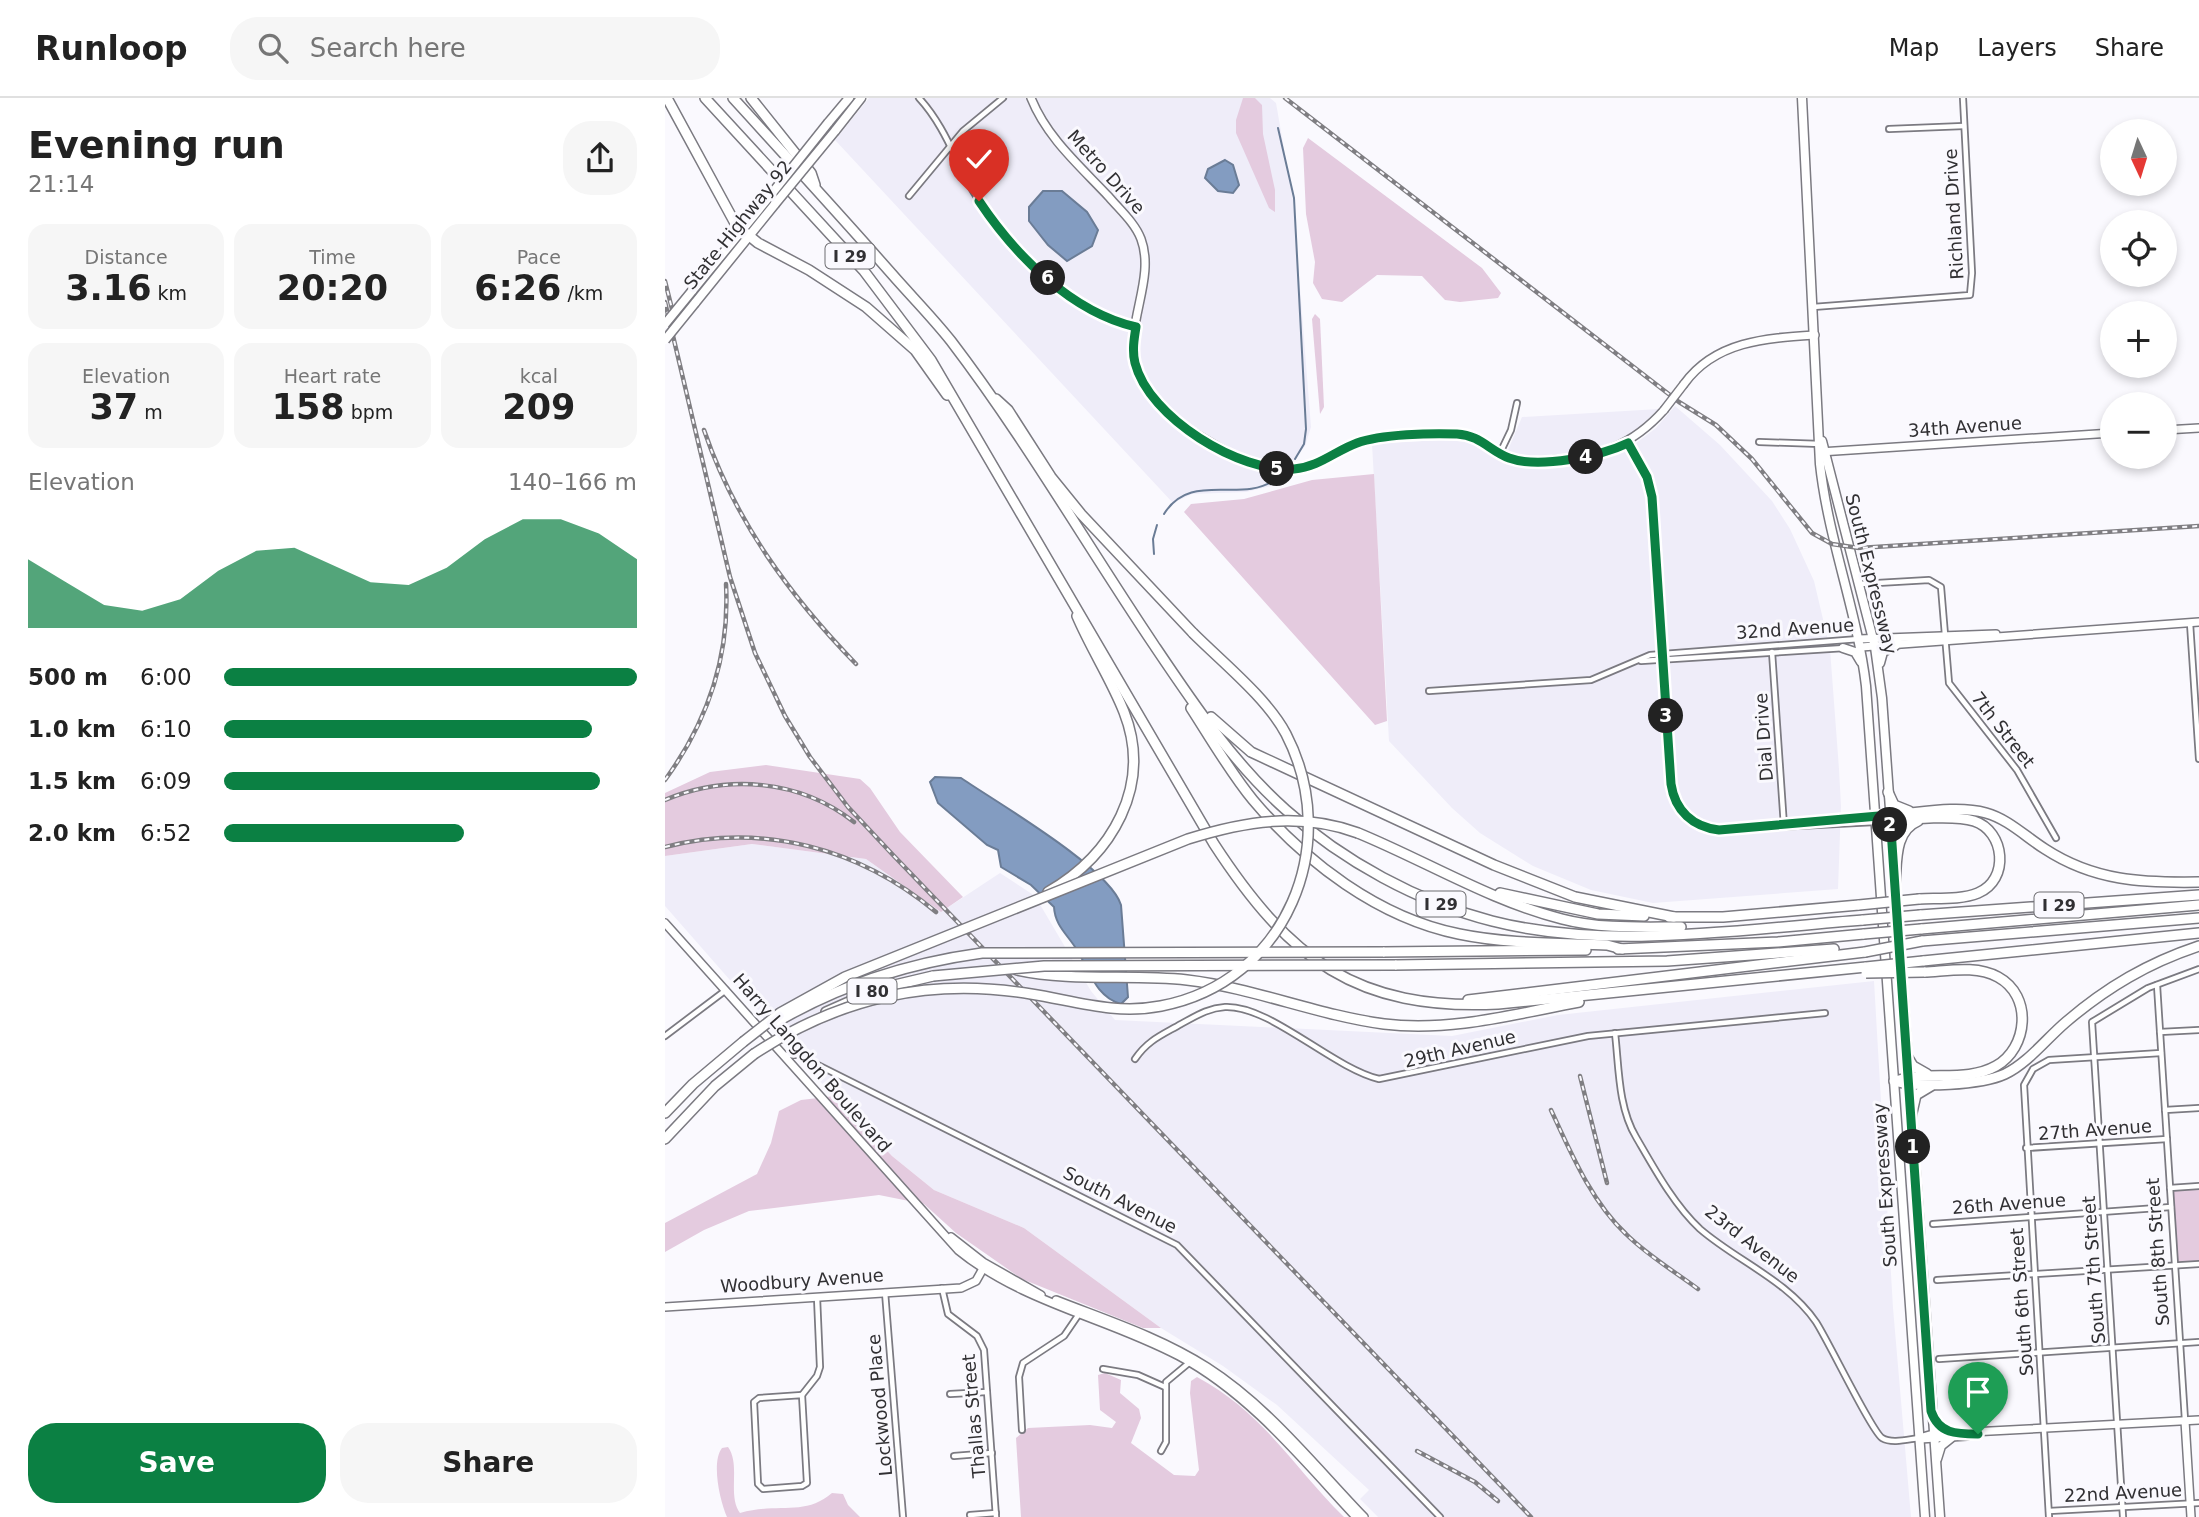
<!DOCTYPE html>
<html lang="en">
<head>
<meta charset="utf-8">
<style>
	:root { --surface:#fff; --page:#f6f6f6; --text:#222; --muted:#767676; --line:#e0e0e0; --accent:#0b8043 }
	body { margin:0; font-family:"DejaVu Sans",sans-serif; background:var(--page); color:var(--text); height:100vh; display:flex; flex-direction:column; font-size:26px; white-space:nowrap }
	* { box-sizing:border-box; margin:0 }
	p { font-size:23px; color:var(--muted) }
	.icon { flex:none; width:38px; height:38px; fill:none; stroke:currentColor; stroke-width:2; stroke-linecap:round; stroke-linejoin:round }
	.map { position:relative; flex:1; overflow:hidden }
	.details { display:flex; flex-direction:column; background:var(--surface); width:665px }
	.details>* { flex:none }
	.needle { width:46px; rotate:176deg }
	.controls { position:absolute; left:1435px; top:21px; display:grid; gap:14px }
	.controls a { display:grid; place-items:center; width:77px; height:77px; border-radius:50%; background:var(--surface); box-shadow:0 4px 10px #0003; font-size:35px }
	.pin { position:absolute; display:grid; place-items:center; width:60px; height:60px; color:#fff; margin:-72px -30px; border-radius:50% 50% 50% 0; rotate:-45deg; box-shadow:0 0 7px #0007 }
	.pin .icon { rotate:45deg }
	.km { position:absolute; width:35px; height:35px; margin:-18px; border-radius:50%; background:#222; color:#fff; font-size:19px; line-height:35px; text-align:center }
	.round { display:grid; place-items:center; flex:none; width:74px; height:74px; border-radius:28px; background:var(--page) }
	.headline { display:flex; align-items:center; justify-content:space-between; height:119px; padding:0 28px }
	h1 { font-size:38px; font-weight:600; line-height:52px }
	.figures { display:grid; grid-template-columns:repeat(3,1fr); gap:10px; height:119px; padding:7px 28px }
	.figures div { display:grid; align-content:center; border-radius:18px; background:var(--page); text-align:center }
	.figures b { font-size:35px; font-weight:600 }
	.figures small { font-size:19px; font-weight:400 }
	.figures p { font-size:19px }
	.chart { height:196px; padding:14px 28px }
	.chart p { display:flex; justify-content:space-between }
	.chart svg { width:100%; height:126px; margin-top:7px; fill:var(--accent); opacity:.7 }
	.cta { display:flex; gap:14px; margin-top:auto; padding:14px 28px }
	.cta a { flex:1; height:80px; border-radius:28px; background:var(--accent); color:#fff; font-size:28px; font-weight:600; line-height:80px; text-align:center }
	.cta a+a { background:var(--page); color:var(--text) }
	ul { padding:0 28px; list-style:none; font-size:23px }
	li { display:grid; grid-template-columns:112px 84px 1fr; align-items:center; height:52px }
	li i { height:18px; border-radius:9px; background:var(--accent) }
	header { display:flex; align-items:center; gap:42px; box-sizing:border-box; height:98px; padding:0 35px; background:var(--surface); border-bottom:2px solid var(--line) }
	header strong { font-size:33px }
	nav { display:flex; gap:38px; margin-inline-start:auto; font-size:24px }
	.search { width:490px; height:63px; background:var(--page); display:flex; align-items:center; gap:18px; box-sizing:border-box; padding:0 24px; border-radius:28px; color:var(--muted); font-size:26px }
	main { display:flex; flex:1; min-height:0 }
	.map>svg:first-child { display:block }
	.built { fill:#efedf9 }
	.green { fill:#e4cbdf }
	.water { fill:#839cc1; stroke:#6a7c96; stroke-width:2 }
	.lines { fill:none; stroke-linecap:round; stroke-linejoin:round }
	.stream { stroke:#6a7c96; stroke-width:2 }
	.street-casing { stroke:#7b7a81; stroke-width:8 }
	.secondary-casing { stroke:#7b7a81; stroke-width:10 }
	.primary-casing { stroke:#7b7a81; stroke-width:11 }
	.highway-casing { stroke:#7b7a81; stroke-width:12 }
	.street { stroke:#fff; stroke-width:4.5 }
	.secondary { stroke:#fff; stroke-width:7 }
	.primary { stroke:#fff; stroke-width:8 }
	.highway { stroke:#fff; stroke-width:9 }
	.rail-casing { stroke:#7f7e82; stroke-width:4.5 }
	.rail { stroke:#faf9fe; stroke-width:2; stroke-dasharray:5; stroke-linecap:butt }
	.secondary-bridge-casing { stroke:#7b7a81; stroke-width:10; stroke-linecap:butt }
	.primary-bridge-casing { stroke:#7b7a81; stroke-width:11; stroke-linecap:butt }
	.highway-bridge-casing { stroke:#7b7a81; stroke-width:12; stroke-linecap:butt }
	.secondary-bridge { stroke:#fff; stroke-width:7 }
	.primary-bridge { stroke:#fff; stroke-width:8 }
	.highway-bridge { stroke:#fff; stroke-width:9 }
	.route-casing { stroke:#fff; stroke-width:14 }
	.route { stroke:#0b8043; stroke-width:9 }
	.labels { text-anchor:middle; stroke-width:6; stroke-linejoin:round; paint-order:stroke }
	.shield { fill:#faf9fe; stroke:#6d6c70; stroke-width:2 }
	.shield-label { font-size:16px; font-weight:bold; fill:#313033 }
	.street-label { font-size:18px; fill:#313033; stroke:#faf9fe }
</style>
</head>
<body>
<header>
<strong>Runloop</strong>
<div class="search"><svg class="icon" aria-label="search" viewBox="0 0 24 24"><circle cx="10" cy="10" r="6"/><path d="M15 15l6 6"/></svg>Search here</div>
<nav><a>Map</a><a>Layers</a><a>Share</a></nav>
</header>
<main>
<section class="details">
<div class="headline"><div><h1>Evening run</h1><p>21:14</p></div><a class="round"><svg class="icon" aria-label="share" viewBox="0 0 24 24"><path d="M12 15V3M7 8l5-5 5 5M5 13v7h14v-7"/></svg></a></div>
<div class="figures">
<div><p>Distance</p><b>3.16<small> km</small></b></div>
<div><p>Time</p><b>20:20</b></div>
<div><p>Pace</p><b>6:26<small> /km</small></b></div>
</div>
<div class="figures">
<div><p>Elevation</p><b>37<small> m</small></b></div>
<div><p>Heart rate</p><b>158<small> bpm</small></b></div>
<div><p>kcal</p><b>209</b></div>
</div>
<div class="chart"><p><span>Elevation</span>140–166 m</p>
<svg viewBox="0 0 160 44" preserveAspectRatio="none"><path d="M0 44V20L10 28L20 36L30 38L40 34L50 24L60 17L70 16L80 22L90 28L100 29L110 23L120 13L130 6L140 6L150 11L160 20V44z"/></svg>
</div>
<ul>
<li><b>500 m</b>6:00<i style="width:100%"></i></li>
<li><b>1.0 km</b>6:10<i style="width:89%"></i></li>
<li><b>1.5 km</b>6:09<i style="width:91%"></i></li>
<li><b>2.0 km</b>6:52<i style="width:58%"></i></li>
</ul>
<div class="cta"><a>Save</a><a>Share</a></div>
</section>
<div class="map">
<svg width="1534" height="1419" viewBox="0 0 1534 1419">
	<rect width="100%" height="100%" fill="#faf9fe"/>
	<!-- built -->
	<g class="built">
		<path d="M204 0H605L611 5 628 102 646 329 640 348 613 382 606 388 581 394 527 396 508 405 170 42Z"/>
		<path d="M1010 308 1055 347 1107 403 1125 431 1149 483 1165 551 1174 671 1176 708 1173 791 988 805 926 792 868 768 815 735 787 710 724 643 707 346 791 341 810 345 837 362 853 368 917 365 941 360 966 349 991 330Z"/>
		<path d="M994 311 961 341 946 348 916 356 863 359H852L843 352 857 319Z"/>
		<path d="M87 746 201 761 276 814 335 775 370 798 426 893 450 922 787 938 893 917 1209 883 1228 1210 1246 1419H713L695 1401 704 1392 612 1307 558 1268 496 1230 359 1130 269 1092 227 1058 143 971 0 808V758Z"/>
	</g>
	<!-- green -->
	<g class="green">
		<path d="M578 0H590L597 7 598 36 610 92V114L604 110 571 35V22Z"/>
		<path d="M643 40 817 170 836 195 833 200 795 204 780 202 757 178 712 177 677 204 657 201 648 185 650 164 641 116 638 50Z"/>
		<path d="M650 216 655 221 659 309 655 316 647 221Z"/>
		<path d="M709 376 722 623 710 627 519 414 526 406 579 401 647 382Z"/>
		<path d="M101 667 195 681 205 690 235 734 298 799 276 814 201 761 87 746 0 758V695L45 674Z"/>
		<path d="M170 998 227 1058 269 1092 359 1130 496 1230H478L357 1181 291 1135 259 1106 214 1097 84 1113 39 1132 0 1154V1125L92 1076 106 1045 114 1013 136 1002Z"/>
		<path d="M1534 1088V1166L1510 1168 1505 1090Z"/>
		<path d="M440 1275 456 1282 455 1295 474 1311 476 1320 466 1345 509 1377 530 1378 534 1372 525 1295 526 1283 532 1279C599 1315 628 1369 679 1419H356L351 1340 363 1330 425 1327 447 1330 451 1324 435 1312 433 1277Z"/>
		<path d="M63 1349C76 1367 62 1397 75 1415 113 1404 139 1419 167 1395L178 1396 183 1407 195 1419H62C55 1404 46 1364 57 1350Z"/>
	</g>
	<!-- water -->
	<g class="water">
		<path d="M560 62 568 67 574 87 568 95 553 93 540 80 543 71Z"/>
		<path d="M378 93H397L422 114 433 132 427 148 402 163 383 147 364 123V109Z"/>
		<path d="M270 679 296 680C331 704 445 770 456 807L463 899 456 906C430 898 425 873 412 852 403 837 390 828 389 809L366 787 336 769 333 752 322 747 273 705 265 684Z"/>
	</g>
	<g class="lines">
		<!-- stream -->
		<g class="stream">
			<path d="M613 30 629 100 641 331 639 346 630 361"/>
			<path d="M499 416C526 372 576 407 611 381"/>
			<path d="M489 456 488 441 492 427"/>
		</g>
		<defs>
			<g id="street">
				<path d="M254 0C279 27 290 61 308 93 341 150 403 214 470 228"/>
				<path d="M1224 31 1299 28"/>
				<path d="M244 98 298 33 338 0"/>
				<path d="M1148 209 1305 197 1307 175 1298 0"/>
				<path d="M1094 344 1156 346"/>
				<path d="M963 345 981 376 987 399 1006 686C1010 712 1026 728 1052 732L1211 724"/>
				<path d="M835 355 846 332 852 305"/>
				<path d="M1195 486 1264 482 1276 489 1284 585 1352 672 1391 740"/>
				<path d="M1525 525 1534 661"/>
				<path d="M1107 554 1119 728"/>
				<path d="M976 563 1180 550"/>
				<path d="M764 593 926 582 985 557 1194 541"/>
				<path d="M1120 728 1184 718 1225 717"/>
				<path d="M1492 887 1520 1322"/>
				<path d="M1495 934 1534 932"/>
				<path d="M950 935C954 969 953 1009 971 1039 989 1070 1009 1107 1035 1131 1072 1163 1122 1182 1151 1224 1164 1244 1206 1332 1217 1340 1227 1346 1244 1341 1254 1340"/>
				<path d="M0 938 61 892"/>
				<path d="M120 957H133L512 1147 775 1419"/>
				<path d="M470 961C483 942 497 937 516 926 531 918 543 910 560 909 605 907 666 969 714 981L923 938 1160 915"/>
				<path d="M1500 1012 1534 1010"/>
				<path d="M1361 1050 1502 1041"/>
				<path d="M1505 1090 1534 1088"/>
				<path d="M1268 1126 1506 1109"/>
				<path d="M1272 1182 1534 1166"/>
				<path d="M277 1190 283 1216 312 1238 319 1252 331 1419"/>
				<path d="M220 1194 238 1419"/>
				<path d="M1274 1261 1534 1244"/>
				<path d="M438 1271 473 1277 500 1289"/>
				<path d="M285 1296 322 1294"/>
				<path d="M137 1297 142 1385 137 1388 98 1391 93 1386 89 1304 94 1300Z"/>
				<path d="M137 1297 152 1278 155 1269 152 1199"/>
				<path d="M357 1332 354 1279 358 1265 399 1238 414 1216"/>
				<path d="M496 1353 501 1344V1284L525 1264"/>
				<path d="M289 1358 327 1355"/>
				<path d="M1384 1413 1534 1405"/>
				<path d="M305 1417 331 1415"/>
				<path d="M1384 1419 1359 987 1368 971 1384 962 1496 955"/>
				<path d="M1458 1419 1427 924 1483 890 1534 871"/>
			</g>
			<g id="secondary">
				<path d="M366 0C382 40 415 68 444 99 455 112 470 125 476 141 491 181 459 227 471 267 479 296 503 318 528 334 566 357 605 382 651 366 666 361 678 350 693 344 717 336 768 335 793 336 815 337 826 354 845 360 859 365 874 363 887 362 935 358 967 348 999 312"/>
				<path d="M1019 286C1050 243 1101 240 1150 237"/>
				<path d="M1500 332 1534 330"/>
				<path d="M1155 354 1447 335"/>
				<path d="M1194 541 1331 536"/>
				<path d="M1196 549 1534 524"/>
				<path d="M0 825 293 1152C358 1205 440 1219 514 1258 585 1296 637 1361 691 1419"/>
				<path d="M286 1139 318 1164 376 1197"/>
				<path d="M391 1202C442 1222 495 1239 542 1269 603 1308 649 1367 699 1419"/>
				<path d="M0 1209 296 1190 311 1183 320 1167"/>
				<path d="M1520 1323 1526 1419"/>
				<path d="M1254 1340 1268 1336 1534 1322"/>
				<path d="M1255 1341 1302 1338"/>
			</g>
			<g id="primary">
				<path d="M1137 0 1155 366C1163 441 1192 512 1201 588L1260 1419"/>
				<path d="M163 25 184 0"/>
				<path d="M170 33 196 0"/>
				<path d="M27 193 104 99"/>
				<path d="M30 205 110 106"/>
				<path d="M1157 343 1210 549 1217 600 1229 767"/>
				<path d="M1178 550 1190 554 1196 564"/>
				<path d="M1215 565 1218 554 1230 548"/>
				<path d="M1230 780 1275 1419"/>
				<path d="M1269 1321 1275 1330 1291 1335"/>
				<path d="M1272 1361 1276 1348 1286 1340"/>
			</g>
			<g id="highway">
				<path d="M2 0 71 127 93 145 144 172 201 209 250 252 282 297"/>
				<path d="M40 0 199 173 266 262 549 746C624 861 691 913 833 906L1201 869"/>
				<path d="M68 0C121 58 174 116 226 175 246 198 267 219 286 243 360 340 421 446 489 547 528 605 568 665 621 712 678 763 753 804 827 823 944 853 1079 831 1198 822"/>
				<path d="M86 0 146 75 150 87"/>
				<path d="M331 301 343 312 386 379 416 416 528 535"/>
				<path d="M526 610C546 641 565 674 588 702 640 764 714 820 794 836 842 846 893 845 942 847L957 851"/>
				<path d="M546 619 586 654 829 767 910 799 1009 819"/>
				<path d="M1223 694 1229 707 1244 713"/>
				<path d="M1225 717C1254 715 1292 707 1321 715 1343 721 1361 739 1380 751 1429 783 1477 785 1534 784"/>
				<path d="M1212 724C1236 722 1287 716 1309 723 1340 733 1345 782 1313 795 1296 802 1272 800 1254 801"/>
				<path d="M693 735C761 763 826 803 897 821 935 831 976 829 1016 829"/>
				<path d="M1230 786C1232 764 1229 733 1253 723"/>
				<path d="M383 794C447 757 488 688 459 614 446 581 426 551 412 518"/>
				<path d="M835 795 933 816 979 818"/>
				<path d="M1255 817 1534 797"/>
				<path d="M1004 819H1058L1194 807"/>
				<path d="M1256 831 1534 807"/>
				<path d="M1257 843 1534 820"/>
				<path d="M953 851 1113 844 1199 836"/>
				<path d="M718 854 921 852"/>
				<path d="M1258 863 1534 835"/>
				<path d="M730 867 1002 863 1169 851"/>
				<path d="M352 872C407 884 466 876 522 882 589 890 652 917 719 926 786 934 850 916 914 904"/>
				<path d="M803 902 1200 854"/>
				<path d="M161 914 213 891 268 878"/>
				<path d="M1242 958 1248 968 1262 976"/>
				<path d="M1229 983C1253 990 1316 987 1340 976 1363 965 1381 941 1401 924 1442 889 1483 865 1534 848"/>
				<path d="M1231 983C1262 972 1301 985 1331 968 1363 950 1368 898 1333 879 1311 867 1283 873 1259 874"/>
				<path d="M0 1015 28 986 78 944"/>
				<path d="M1246 1019 1251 997 1266 988"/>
				<path d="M0 1041 50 988 89 956"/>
			</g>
		</defs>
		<!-- street casing -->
		<use href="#street" class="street-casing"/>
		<!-- secondary casing -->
		<use href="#secondary" class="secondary-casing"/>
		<!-- primary casing -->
		<use href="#primary" class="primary-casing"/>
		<!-- highway casing -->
		<use href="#highway" class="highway-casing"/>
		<!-- street -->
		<use href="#street" class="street"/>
		<!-- secondary -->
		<use href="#secondary" class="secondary"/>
		<!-- primary -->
		<use href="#primary" class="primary"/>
		<!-- highway -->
		<use href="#highway" class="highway"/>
		<defs>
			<g id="rail">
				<path d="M620 0 1014 304 1051 327 1087 361 1147 435 1167 446 1194 450 1534 428"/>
				<path d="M0 183 7 211"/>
				<path d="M0 204 65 479 90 555 120 618 145 659 183 709 228 757 866 1419"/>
				<path d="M39 332C70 423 125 498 191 566"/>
				<path d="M0 682C43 623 65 559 61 486"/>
				<path d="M0 702C62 676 134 681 189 724"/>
				<path d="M0 749C98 724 194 750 271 814"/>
				<path d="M915 978 942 1085"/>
				<path d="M886 1012C906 1055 926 1103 961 1136 982 1157 1009 1173 1033 1191"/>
				<path d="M752 1353 810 1384 833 1403"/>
			</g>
		</defs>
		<!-- rail casing -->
		<use href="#rail" class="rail-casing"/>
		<!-- rail -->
		<use href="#rail" class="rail"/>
		<defs>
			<path id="secondary-bridge" d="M999 312 1019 286"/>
			<g id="primary-bridge">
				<path d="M104 99 163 25"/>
				<path d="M110 106 170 33"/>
				<path d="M0 226 27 193"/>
				<path d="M0 242 30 205"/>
			</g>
			<g id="highway-bridge">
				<path d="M1194 807 1254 801"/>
				<path d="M1198 822 1255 817"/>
				<path d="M1199 836 1256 831"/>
				<path d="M1200 854 1257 843"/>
				<path d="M1201 869 1258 863"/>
				<path d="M1201 875 1259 874"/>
				<path d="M268 878 379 868 730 867"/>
				<path d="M110 925C174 887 244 865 317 855L718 854"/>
				<path d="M78 944 115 915 180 879 523 741C580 723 635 714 693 735"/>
				<path d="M89 956C174 900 264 879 366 896 410 903 450 917 496 908 622 884 678 746 621 636 602 600 557 564 528 535"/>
			</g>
		</defs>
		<!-- secondary-bridge casing -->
		<use href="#secondary-bridge" class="secondary-bridge-casing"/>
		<!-- primary-bridge casing -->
		<use href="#primary-bridge" class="primary-bridge-casing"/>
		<!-- highway-bridge casing -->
		<use href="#highway-bridge" class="highway-bridge-casing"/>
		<!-- secondary-bridge -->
		<use href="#secondary-bridge" class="secondary-bridge"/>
		<!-- primary-bridge -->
		<use href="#primary-bridge" class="primary-bridge"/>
		<!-- highway-bridge -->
		<use href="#highway-bridge" class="highway-bridge"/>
	</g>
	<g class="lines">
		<defs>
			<path id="route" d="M314 103C350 157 406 214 471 229 469 241 467 253 470 265 484 320 575 375 629 371 654 369 670 353 692 345 716 336 767 335 792 336 815 337 825 353 844 360 874 371 936 358 963 345L982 379 987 399 1006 686C1010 713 1028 729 1054 732L1225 717 1266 1313C1274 1336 1291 1336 1313 1336"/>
		</defs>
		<!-- route casing -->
		<use href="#route" class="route-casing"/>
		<!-- route -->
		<use href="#route" class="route"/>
	</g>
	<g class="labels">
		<!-- shield labels -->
		<g class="shield">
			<rect x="160.5" y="145.5" width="49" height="25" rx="5"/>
			<rect x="751.5" y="793.5" width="49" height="25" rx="5"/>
			<rect x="1369.5" y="794.5" width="49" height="25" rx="5"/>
			<rect x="182.5" y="880.5" width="49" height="25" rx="5"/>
		</g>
		<g class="shield-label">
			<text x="185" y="164">I 29</text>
			<text x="776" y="812">I 29</text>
			<text x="1394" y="813">I 29</text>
			<text x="207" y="899">I 80</text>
		</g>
		<!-- street labels -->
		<g class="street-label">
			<text transform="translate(441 74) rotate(48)" y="6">Metro Drive</text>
			<text transform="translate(1289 116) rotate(-93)" y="6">Richland Drive</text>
			<text transform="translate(73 127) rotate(-51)" y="6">State Highway 92</text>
			<text transform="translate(1300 329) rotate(-4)" y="6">34th Avenue</text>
			<text transform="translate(1206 476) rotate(76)" y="6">South Expressway</text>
			<text transform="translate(1130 531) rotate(-4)" y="6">32nd Avenue</text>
			<text transform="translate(1338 632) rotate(52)" y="6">7th Street</text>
			<text transform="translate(1099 639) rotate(-94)" y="6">Dial Drive</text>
			<text transform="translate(795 951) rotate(-13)" y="6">29th Avenue</text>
			<text transform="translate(147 965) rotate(49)" y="6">Harry Langdon Boulevard</text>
			<text transform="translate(1430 1032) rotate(-4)" y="6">27th Avenue</text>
			<text transform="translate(1220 1087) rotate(-94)" y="6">South Expressway</text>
			<text transform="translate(455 1102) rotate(27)" y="6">South Avenue</text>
			<text transform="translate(1344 1106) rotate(-4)" y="6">26th Avenue</text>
			<text transform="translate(1087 1146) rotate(38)" y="6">23rd Avenue</text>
			<text transform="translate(1493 1154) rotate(-94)" y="6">South 8th Street</text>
			<text transform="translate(1429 1172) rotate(-94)" y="6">South 7th Street</text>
			<text transform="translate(137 1183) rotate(-4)" y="6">Woodbury Avenue</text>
			<text transform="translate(1357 1204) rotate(-94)" y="6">South 6th Street</text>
			<text transform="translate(215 1307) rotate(-95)" y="6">Lockwood Place</text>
			<text transform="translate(309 1318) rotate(-95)" y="6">Thallas Street</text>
			<text transform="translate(1458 1395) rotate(-3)" y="6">22nd Avenue</text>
		</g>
	</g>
</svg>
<div class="controls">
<a><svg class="needle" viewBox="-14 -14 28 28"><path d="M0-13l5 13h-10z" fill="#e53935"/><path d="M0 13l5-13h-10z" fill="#767676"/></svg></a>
<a><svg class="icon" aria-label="locate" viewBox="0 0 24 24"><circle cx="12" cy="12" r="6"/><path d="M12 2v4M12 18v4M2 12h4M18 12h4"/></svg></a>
<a>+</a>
<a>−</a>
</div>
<div class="pin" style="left:1313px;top:1336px;background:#1e9e55"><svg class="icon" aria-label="arrive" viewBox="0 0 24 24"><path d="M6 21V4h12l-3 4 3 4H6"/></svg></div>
<div class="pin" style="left:314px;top:103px;background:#d93025"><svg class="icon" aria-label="check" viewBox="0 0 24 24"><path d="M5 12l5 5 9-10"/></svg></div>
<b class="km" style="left:1248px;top:1049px">1</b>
<b class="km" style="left:1225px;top:727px">2</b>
<b class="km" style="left:1001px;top:618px">3</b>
<b class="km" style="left:921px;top:359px">4</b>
<b class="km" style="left:612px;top:371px">5</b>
<b class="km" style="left:383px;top:180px">6</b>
</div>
</main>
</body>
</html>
